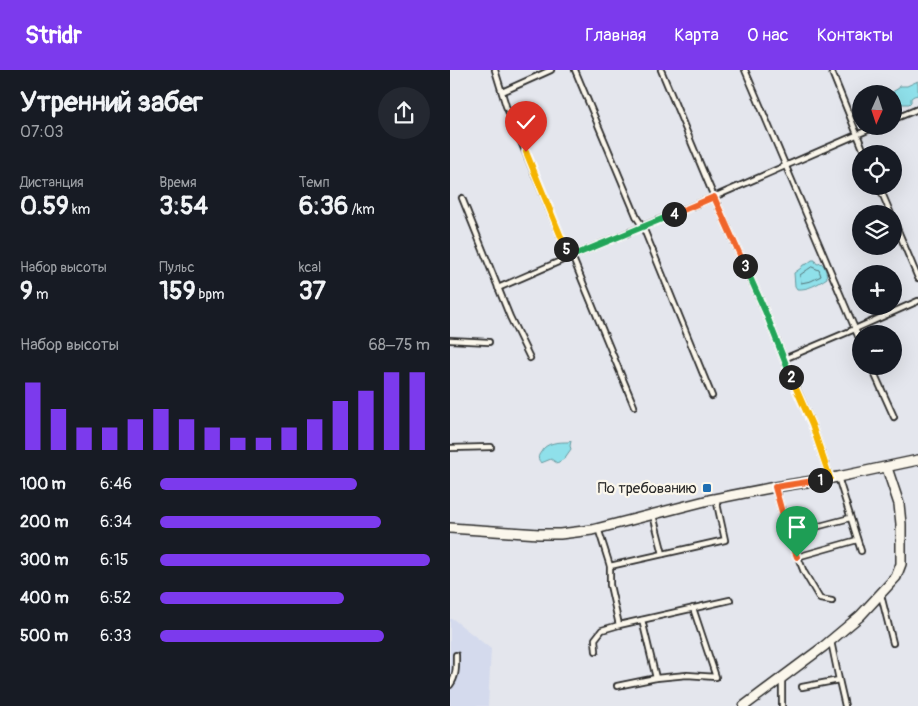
<!DOCTYPE html>
<html lang="ru">
<head>
<meta charset="utf-8">
<style>
	:root { --surface:#171b24; --page:#242831; --text:#f1f3f6; --muted:#9ea1a6; --accent:#7c3aed }
	body { margin:0; font-family:Pangolin,sans-serif; background:var(--page); color:var(--text); height:100vh; display:flex; flex-direction:column; font-size:19px; white-space:nowrap }
	* { box-sizing:border-box; margin:0 }
	p { font-size:16px; color:var(--muted) }
	.icon { flex:none; width:28px; height:28px; fill:none; stroke:currentColor; stroke-width:2; stroke-linecap:round; stroke-linejoin:round }
	.map { position:relative; flex:1; overflow:hidden }
	.details { display:flex; flex-direction:column; background:var(--surface); width:450px }
	.details>* { flex:none }
	.needle { width:32px; rotate:183deg }
	.fabs { position:absolute; left:402px; top:15px; display:grid; gap:10px }
	.fabs a { display:grid; place-items:center; width:50px; height:50px; border-radius:50%; background:var(--surface); box-shadow:0 5px 20px #0002; font-size:25px }
	.pin { position:absolute; display:grid; place-items:center; width:42px; height:42px; color:#fff; margin:-51px -21px; border-radius:50% 50% 50% 0; rotate:-45deg; box-shadow:0 0 5px #0007 }
	.pin .icon { rotate:45deg }
	.km { position:absolute; width:25px; height:25px; margin:-12px; border-radius:50%; background:#222; color:#fff; font-size:14px; line-height:25px; text-align:center }
	.round { display:grid; place-items:center; flex:none; width:52px; height:52px; border-radius:26px; background:var(--page) }
	.headline { display:flex; align-items:center; justify-content:space-between; height:85px; padding:0 20px }
	h1 { font-size:28px; font-weight:700; line-height:38px }
	.figures { display:grid; grid-template-columns:repeat(3,1fr); gap:8px; height:85px; padding:5px 20px }
	.figures div { display:grid; align-content:center }
	.figures b { font-size:25px; font-weight:700 }
	.figures small { font-size:14px; font-weight:400 }
	.figures p { font-size:14px }
	.chart { height:140px; padding:10px 20px }
	.chart p { display:flex; justify-content:space-between }
	.chart svg { width:100%; height:90px; margin-top:5px; stroke:var(--accent); stroke-width:6 }
	ul { padding:0 20px; list-style:none; font-size:16px }
	li { display:grid; grid-template-columns:80px 60px 1fr; align-items:center; height:38px }
	li i { height:12px; border-radius:6px; background:var(--accent) }
	header { display:flex; align-items:center; gap:30px; box-sizing:border-box; height:70px; padding:0 25px; background:var(--accent); color:#fff }
	header strong { font-size:24px }
	nav { display:flex; gap:28px; margin-inline-start:auto; font-size:18px }
	main { display:flex; flex:1; min-height:0 }
	.map>svg:first-child { display:block }
	.built { fill:#d4daed }
	.water { fill:#8fe0ea; stroke:#67989e }
	.lines { fill:none; stroke-linecap:round; stroke-linejoin:round }
	.shore { stroke:#537377; stroke-width:1 }
	.lane-casing { stroke:#2b2b2b; stroke-width:8 }
	.street-casing { stroke:#2b2b2b; stroke-width:12 }
	.lane { stroke:#fbf7ec; stroke-width:4.5 }
	.street { stroke:#fbf7ec; stroke-width:9 }
	.split-1-casing { stroke:#fff; stroke-width:10 }
	.split-2-casing { stroke:#fff; stroke-width:10 }
	.split-3-casing { stroke:#fff; stroke-width:10 }
	.split-4-casing { stroke:#fff; stroke-width:10 }
	.split-5-casing { stroke:#fff; stroke-width:10 }
	.split-6-casing { stroke:#fff; stroke-width:10 }
	.split-1 { stroke:#f0652b; stroke-width:6 }
	.split-2 { stroke:#f5b400; stroke-width:6 }
	.split-3 { stroke:#22a559; stroke-width:6 }
	.split-4 { stroke:#f0652b; stroke-width:6 }
	.split-5 { stroke:#22a559; stroke-width:6 }
	.split-6 { stroke:#f5b400; stroke-width:6 }
	.poi-dot { fill:#1f6fb2; stroke:#fbf7ec; stroke-width:2 }
	.labels { text-anchor:middle; stroke-width:4.5; stroke-linejoin:round; paint-order:stroke }
	.poi-label { font-size:15px; fill:#2b2b2b; stroke:#fbf7ec; text-anchor:end }
</style>
</head>
<body>
<header>
<strong>Stridr</strong>
<nav><a>Главная</a><a>Карта</a><a>О нас</a><a>Контакты</a></nav>
</header>
<main>
<section class="details">
<div class="headline"><div><h1>Утренний забег</h1><p>07:03</p></div><a class="round"><svg class="icon" aria-label="share" viewBox="0 0 24 24"><path d="M12 15V3M7 8l5-5 5 5M5 13v7h14v-7"/></svg></a></div>
<div class="figures">
<div><p>Дистанция</p><b>0.59<small> km</small></b></div>
<div><p>Время</p><b>3:54</b></div>
<div><p>Темп</p><b>6:36<small> /km</small></b></div>
</div>
<div class="figures">
<div><p>Набор высоты</p><b>9<small> m</small></b></div>
<div><p>Пульс</p><b>159<small> bpm</small></b></div>
<div><p>kcal</p><b>37</b></div>
</div>
<div class="chart"><p><span>Набор высоты</span>68–75 m</p>
<svg viewBox="0 0 160 44" preserveAspectRatio="none"><path d="M5 44V11M15 44V24M25 44V33M35 44V33M45 44V29M55 44V24M65 44V29M75 44V33M85 44V38M95 44V38M105 44V33M115 44V29M125 44V20M135 44V15M145 44V6M155 44V6"/></svg>
</div>
<ul>
<li><b>100 m</b>6:46<i style="width:73%"></i></li>
<li><b>200 m</b>6:34<i style="width:82%"></i></li>
<li><b>300 m</b>6:15<i style="width:100%"></i></li>
<li><b>400 m</b>6:52<i style="width:68%"></i></li>
<li><b>500 m</b>6:33<i style="width:83%"></i></li>
</ul>
</section>
<div class="map">
<svg width="468" height="636" viewBox="0 0 468 636">
	<rect width="100%" height="100%" fill="#e4e6ed"/>
	<filter id="ink" filterUnits="userSpaceOnUse"><feTurbulence type="fractalNoise" baseFrequency=".02" numOctaves="2"/><feDisplacementMap in="SourceGraphic" scale="10" xChannelSelector="R" yChannelSelector="G"/><feConvolveMatrix kernelMatrix="1 2 1 2 8 2 1 2 1" color-interpolation-filters="sRGB"/></filter>
	<g filter="url(#ink)">
		<!-- built -->
		<path class="built" d="M0 549H3L41 579 38 636H0Z"/>
		<!-- water -->
		<g class="water">
			<path d="M468 11 467 12 468 14V25L464 26 461 28V32L459 34H452L446 37 444 36V24H439L449 18 450 16H457Z"/>
			<path d="M362 190H365L366 193 368 194 371 193C376 197 376 202 377 208 368 214 358 220 347 219L345 216 344 203 351 198 353 195 357 194Z"/>
			<path d="M120 370 121 371 120 376 121 379 114 389 107 393 101 389 91 393C88 389 87 387 91 382 96 372 109 372 119 372Z"/>
		</g>
		<g class="lines">
			<!-- shore -->
			<path class="shore" d="M362 197 369 200 371 206 361 211 351 213 350 205 357 200Z"/>
			<defs>
				<g id="lane">
					<path d="M45 0 56 36 116 179 122 186 184 336"/>
					<path d="M125 0 187 148 193 157 262 326"/>
					<path d="M211 0 264 127 315 241 334 289 362 355 380 408"/>
					<path d="M295 0 411 273"/>
					<path d="M381 0 415 84"/>
					<path d="M52 22 101 0"/>
					<path d="M444 49 468 39"/>
					<path d="M429 116 441 144"/>
					<path d="M12 128 60 247 80 288"/>
					<path d="M444 151 468 208"/>
					<path d="M48 218 122 186 264 127 427 56"/>
					<path d="M0 270 39 272"/>
					<path d="M334 289 405 259 468 231"/>
					<path d="M421 296 444 347"/>
					<path d="M0 378 41 377"/>
					<path d="M388 407 411 481"/>
					<path d="M325 417 337 460 354 502 370 529 382 531"/>
					<path d="M203 445 213 484"/>
					<path d="M339 464 400 448"/>
					<path d="M347 487 407 470"/>
					<path d="M160 496 275 470 266 429"/>
					<path d="M431 525 443 573"/>
					<path d="M192 550 206 608"/>
					<path d="M169 555 280 530"/>
					<path d="M146 581 145 569 152 560 169 555 160 515V496L148 458"/>
					<path d="M332 608V636"/>
					<path d="M389 610 395 636"/>
					<path d="M0 615C7 606 6 595 6 585"/>
					<path d="M167 616 206 608 237 605 266 607 243 538"/>
					<path d="M352 617 389 610 381 571"/>
				</g>
				<g id="street">
					<path d="M0 458 89 464H110L142 460 259 430 325 417 388 407 468 390"/>
					<path d="M294 636 373 577 410 546 446 507 451 494V454L449 434 437 398"/>
				</g>
			</defs>
			<!-- lane casing -->
			<use href="#lane" class="lane-casing"/>
			<!-- street casing -->
			<use href="#street" class="street-casing"/>
			<!-- lane -->
			<use href="#lane" class="lane"/>
			<!-- street -->
			<use href="#street" class="street"/>
		</g>
	</g>
	<g class="lines" filter="url(#ink)">
		<defs>
			<path id="split-1" d="M347 487 337 460 325 417 370 410"/>
			<path id="split-2" d="M341 307 362 355 380 408 370 410"/>
			<path id="split-3" d="M295 196 315 241 341 307"/>
			<path id="split-4" d="M224 144 264 127 295 196"/>
			<path id="split-5" d="M116 179 122 186 224 144"/>
			<path id="split-6" d="M76 82 116 179"/>
		</defs>
		<!-- split-1 casing -->
		<use href="#split-1" class="split-1-casing"/>
		<!-- split-2 casing -->
		<use href="#split-2" class="split-2-casing"/>
		<!-- split-3 casing -->
		<use href="#split-3" class="split-3-casing"/>
		<!-- split-4 casing -->
		<use href="#split-4" class="split-4-casing"/>
		<!-- split-5 casing -->
		<use href="#split-5" class="split-5-casing"/>
		<!-- split-6 casing -->
		<use href="#split-6" class="split-6-casing"/>
		<!-- split-1 -->
		<use href="#split-1" class="split-1"/>
		<!-- split-2 -->
		<use href="#split-2" class="split-2"/>
		<!-- split-3 -->
		<use href="#split-3" class="split-3"/>
		<!-- split-4 -->
		<use href="#split-4" class="split-4"/>
		<!-- split-5 -->
		<use href="#split-5" class="split-5"/>
		<!-- split-6 -->
		<use href="#split-6" class="split-6"/>
	</g>
	<!-- markers -->
	<rect class="poi-dot" x="252" y="413" width="10" height="10" rx="2.5"/>
	<g class="labels">
		<!-- poi labels -->
		<g class="poi-label">
			<text x="247" y="423">По требованию</text>
		</g>
	</g>
</svg>
<div class="fabs">
<a><svg class="needle" viewBox="-14 -14 28 28"><path d="M0-13l5 13h-10z" fill="#e53935"/><path d="M0 13l5-13h-10z" fill="#9ea1a6"/></svg></a>
<a><svg class="icon" aria-label="locate" viewBox="0 0 24 24"><circle cx="12" cy="12" r="6"/><path d="M12 2v4M12 18v4M2 12h4M18 12h4"/></svg></a>
<a><svg class="icon" aria-label="layers" viewBox="0 0 24 24"><path d="M12 4l9 5-9 5-9-5zM3 14l9 5 9-5"/></svg></a>
<a>+</a>
<a>−</a>
</div>
<div class="pin" style="left:347px;top:487px;background:#1e9e55"><svg class="icon" aria-label="arrive" viewBox="0 0 24 24"><path d="M6 21V4h12l-3 4 3 4H6"/></svg></div>
<div class="pin" style="left:76px;top:82px;background:#d93025"><svg class="icon" aria-label="check" viewBox="0 0 24 24"><path d="M5 12l5 5 9-10"/></svg></div>
<b class="km" style="left:370px;top:410px">1</b>
<b class="km" style="left:341px;top:307px">2</b>
<b class="km" style="left:295px;top:196px">3</b>
<b class="km" style="left:224px;top:144px">4</b>
<b class="km" style="left:116px;top:179px">5</b>
</div>
</main>
</body>
</html>
